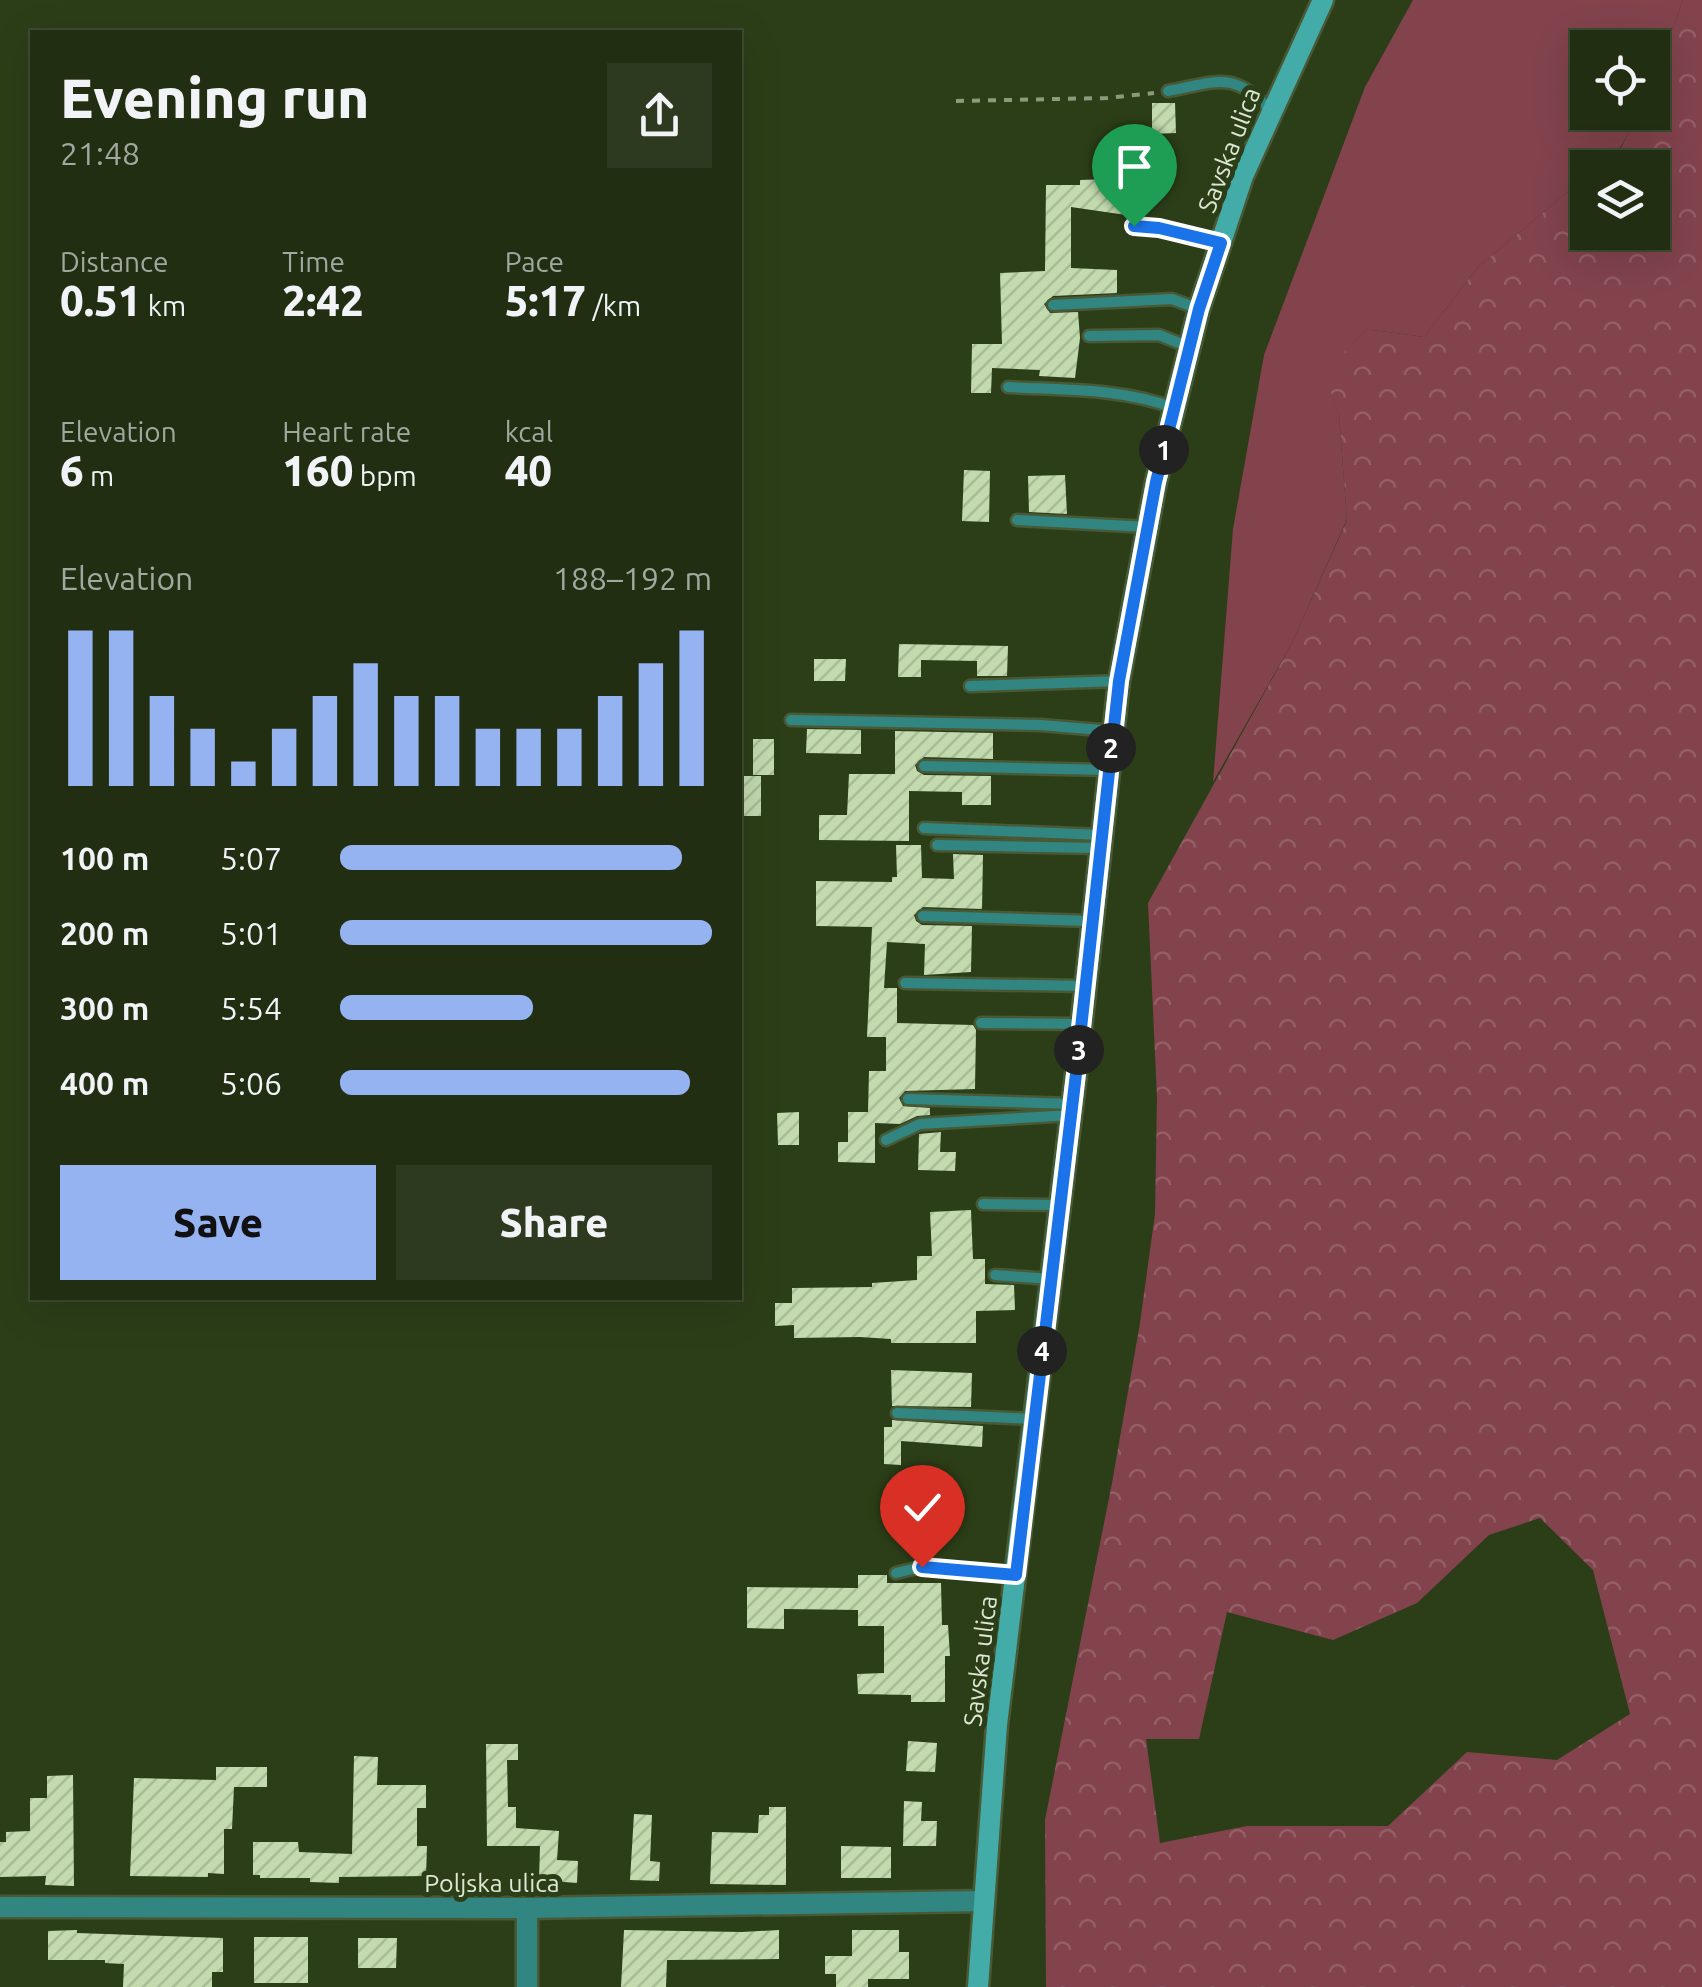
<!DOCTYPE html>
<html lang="en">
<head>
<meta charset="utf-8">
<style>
	:root { --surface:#212e12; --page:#2d3a20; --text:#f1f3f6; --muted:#a2a89f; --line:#3e4a32; --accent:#95b2f1 }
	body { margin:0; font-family:Ubuntu,sans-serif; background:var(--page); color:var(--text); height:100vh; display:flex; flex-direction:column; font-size:38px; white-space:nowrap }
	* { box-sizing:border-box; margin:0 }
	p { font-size:32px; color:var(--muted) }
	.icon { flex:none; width:55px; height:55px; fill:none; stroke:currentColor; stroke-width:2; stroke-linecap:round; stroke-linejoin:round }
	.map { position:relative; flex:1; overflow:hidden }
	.details { position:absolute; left:30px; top:30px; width:712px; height:1270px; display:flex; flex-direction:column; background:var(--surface); border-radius:0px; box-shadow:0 10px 40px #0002,0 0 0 2px var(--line) }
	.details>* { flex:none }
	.tools { position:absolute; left:1570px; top:30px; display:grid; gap:20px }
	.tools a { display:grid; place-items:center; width:100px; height:100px; border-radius:0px; background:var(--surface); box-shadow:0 10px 40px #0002,0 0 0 2px var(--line); font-size:50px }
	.pin { position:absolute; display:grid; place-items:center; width:85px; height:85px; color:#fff; margin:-102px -42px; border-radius:50% 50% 50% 0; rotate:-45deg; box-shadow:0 0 10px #0007 }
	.pin .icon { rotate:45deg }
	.km { position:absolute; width:50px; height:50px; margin:-25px; border-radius:50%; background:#222; color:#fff; font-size:28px; line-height:50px; text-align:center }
	.round { display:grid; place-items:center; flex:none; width:105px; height:105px; border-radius:0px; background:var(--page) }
	.overview { display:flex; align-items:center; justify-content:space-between; height:170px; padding:0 30px }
	h1 { font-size:55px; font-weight:800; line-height:75px }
	.stats { display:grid; grid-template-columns:repeat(3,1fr); gap:15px; height:170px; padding:10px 30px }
	.stats div { display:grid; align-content:center }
	.stats b { font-size:42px; font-weight:800 }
	.stats small { font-size:28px; font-weight:400 }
	.stats p { font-size:28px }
	.chart { height:280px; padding:20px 30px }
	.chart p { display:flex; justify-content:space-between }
	.chart svg { width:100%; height:180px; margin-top:10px; stroke:var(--accent); stroke-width:6 }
	.button { display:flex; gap:20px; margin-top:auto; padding:20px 30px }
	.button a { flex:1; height:115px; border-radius:0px; background:var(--accent); color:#111; font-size:40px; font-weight:800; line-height:115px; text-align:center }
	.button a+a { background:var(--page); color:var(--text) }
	ul { padding:0 30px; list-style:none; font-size:32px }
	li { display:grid; grid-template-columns:160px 120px 1fr; align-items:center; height:75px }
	li i { height:25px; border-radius:12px; background:var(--accent) }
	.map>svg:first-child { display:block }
	.grass { fill:#82434d }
	.forest { fill:url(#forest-crowns); fill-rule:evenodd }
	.building { fill:url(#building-hatch) }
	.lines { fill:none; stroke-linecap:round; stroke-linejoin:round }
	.lane-casing { stroke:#485936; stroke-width:15 }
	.street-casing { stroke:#485936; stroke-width:25 }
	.secondary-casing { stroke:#485936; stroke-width:25 }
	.path { stroke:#8b9a7d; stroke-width:4; stroke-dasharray:8 8; stroke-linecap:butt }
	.lane { stroke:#328682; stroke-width:10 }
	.street { stroke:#328682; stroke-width:20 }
	.secondary { stroke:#43aca8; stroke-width:20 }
	.route-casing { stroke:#fff; stroke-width:20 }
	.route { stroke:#1a73e8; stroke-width:12 }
	.labels { text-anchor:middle; stroke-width:10; stroke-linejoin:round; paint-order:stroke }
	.street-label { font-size:25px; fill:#dce8d2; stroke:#2c3e18 }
</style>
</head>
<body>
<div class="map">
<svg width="1702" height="1987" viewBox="0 0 1702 1987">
	<defs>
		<pattern id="forest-crowns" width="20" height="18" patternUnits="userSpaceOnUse" patternTransform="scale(2.5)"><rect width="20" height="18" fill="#82434d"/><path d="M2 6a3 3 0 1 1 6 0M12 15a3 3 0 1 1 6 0" fill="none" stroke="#935e66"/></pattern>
		<pattern id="building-hatch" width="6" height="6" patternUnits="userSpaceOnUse" patternTransform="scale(2.5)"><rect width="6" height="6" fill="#c2daae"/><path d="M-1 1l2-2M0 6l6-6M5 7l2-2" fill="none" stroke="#a8bc98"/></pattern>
	</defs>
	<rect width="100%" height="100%" fill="#2c3e18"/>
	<!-- grass -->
	<path class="grass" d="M1413 0H1683L1653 82 1652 48H1588V112L1638 113C1627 135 1616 167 1588 168L1587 176 1478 267 1424 337 1366 329 1325 374 1339 415 1347 519 1292 643 1213 782 1233 529 1264 355 1365 87Z"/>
	<!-- forest -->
	<path class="forest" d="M1683 0H1702V1987H1046L1045 1820 1112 1483 1140 1323 1155 1214 1157 1097 1148 903 1292 643 1347 520 1339 415 1324 374 1366 329 1424 337 1478 267 1587 176 1588 232H1652V168L1598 167 1620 150 1638 113 1652 112 1653 82ZM1540 1518 1593 1570 1630 1714 1557 1760 1467 1752 1388 1826H1247L1160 1843 1146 1739H1199L1227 1612 1333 1640 1417 1603 1489 1535Z"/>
	<!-- building -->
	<g class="building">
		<path d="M1152 103H1175L1176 133 1152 134Z"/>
		<path d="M1110 179 1142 188 1133 216 1071 207V268L1117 270V293L1053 296 1044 304 1050 313 1078 312 1080 338 1075 378 1039 376 1040 370 992 368 991 393H971L972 344H1002L1000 273 1045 271 1046 185H1080V180Z"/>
		<path d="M964 470 990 471 989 522 962 521Z"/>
		<path d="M1065 475 1067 514 1029 512 1028 476Z"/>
		<path d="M899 644 1008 646 1007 676H977V661L921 660V677H898Z"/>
		<path d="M814 659H846L845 681H814Z"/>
		<path d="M807 729 861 730V754L806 753Z"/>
		<path d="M895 731 993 733V759L924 757 915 765 917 771 924 775 991 776V805H962V792L909 791V841L819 840V815H847L849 774H895Z"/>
		<rect x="753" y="739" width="21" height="36"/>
		<rect x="740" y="776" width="21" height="40"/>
		<path d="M896 845H921L922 878 954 879 953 854 983 855 982 909 923 907 914 915 916 921 922 925 972 926 971 972 924 975 925 944 887 942 884 988H897V1023L973 1025 976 1030 975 1089 905 1091 899 1098 903 1106 930 1108V1115L917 1116 900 1124 875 1123V1163L838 1162V1142H848V1112H868L869 1071H886V1037H867L872 927 816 926V881L892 882V877H897Z"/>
		<path d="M799 1112V1145H778L777 1113Z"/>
		<path d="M941 1132 940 1152H956L955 1171 918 1170 919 1134Z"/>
		<path d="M971 1210 973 1259H985V1284L1014 1285 1015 1310 976 1311V1343H891V1339L860 1337 794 1338V1325L775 1326V1303H792V1288L872 1287V1283L917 1280V1256H932L930 1212Z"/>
		<path d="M891 1370 972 1373 971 1407 892 1406Z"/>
		<path d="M892 1420 983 1426 982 1447 901 1441V1465L884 1464V1427H892Z"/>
		<path d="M858 1575H887V1583H941L942 1625H948L950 1656H945V1702H911V1695L858 1694 857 1674 884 1673V1626H858V1610L784 1609V1629L747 1628V1587L858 1588Z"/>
		<path d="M908 1741 937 1743 935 1772 906 1771Z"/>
		<path d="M486 1744H518V1760H507L508 1807H516V1828L559 1831 557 1860 578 1861 577 1883 539 1880 540 1846H487Z"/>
		<path d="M354 1756 378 1757 377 1785H426V1808H417V1846H427L426 1876 339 1877V1883L310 1882V1878H260V1875H253V1842H298L299 1852 352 1854Z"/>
		<path d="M216 1767H267V1787H234L232 1829H224V1874L208 1873V1877L130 1876 134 1778 216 1780Z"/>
		<path d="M73 1775 74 1886 45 1885 46 1876 0 1877V1842H6V1832L30 1831V1798H47V1776Z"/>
		<path d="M904 1801 922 1802 921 1821H937L936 1846H903Z"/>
		<path d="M769 1807H786V1885L710 1884 712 1832 758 1833 759 1815H769Z"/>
		<path d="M634 1814 652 1815 650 1861 660 1862 659 1881 630 1880Z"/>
		<path d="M841 1846 891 1847V1878H841Z"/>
		<path d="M77 1930V1933L223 1938V1972H212V1987H123L124 1964 105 1963V1960H48V1931Z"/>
		<path d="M624 1930 742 1932 779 1930V1959L667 1960 666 1987H621Z"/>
		<path d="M852 1930H899V1952H909V1979H868V1987H836V1974H825V1956H852Z"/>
		<rect x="254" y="1937" width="54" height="46"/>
		<path d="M358 1938H397L396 1968H358Z"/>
	</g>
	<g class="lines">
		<defs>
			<g id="lane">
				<path d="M1168 91C1217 82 1233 70 1270 110"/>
				<path d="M1133 226 1159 228 1221 243"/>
				<path d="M1053 305 1172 299 1199 309"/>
				<path d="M1089 336 1159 335 1189 347"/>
				<path d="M1008 387C1063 390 1122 388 1174 408"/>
				<path d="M1017 520 1148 527"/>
				<path d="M970 686 1119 681"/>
				<path d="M791 720 1040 725 1113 731"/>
				<path d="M924 766 1108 770"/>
				<path d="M924 828 1102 835"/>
				<path d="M937 845 1100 848"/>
				<path d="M923 916 1092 921"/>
				<path d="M905 983 1085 986"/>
				<path d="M981 1023 1081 1024"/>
				<path d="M908 1099 1072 1104"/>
				<path d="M886 1140 920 1124 1071 1115"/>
				<path d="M983 1204 1060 1205"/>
				<path d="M995 1275 1051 1279"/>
				<path d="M897 1413 1034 1419"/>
				<path d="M896 1573 921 1567 1014 1575"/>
			</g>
			<g id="street">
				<path d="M0 1907 527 1908 984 1901"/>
				<path d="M527 1908V1987"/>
			</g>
			<path id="secondary" d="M978 1987 997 1725 1076 1074 1119 681 1156 482 1199 309 1243 176 1323 0"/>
		</defs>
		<!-- lane casing -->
		<use href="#lane" class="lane-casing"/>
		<!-- street casing -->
		<use href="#street" class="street-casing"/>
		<!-- secondary casing -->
		<use href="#secondary" class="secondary-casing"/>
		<!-- path -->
		<path class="path" d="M956 101 1107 98 1154 93"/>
		<!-- lane -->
		<use href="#lane" class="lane"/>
		<!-- street -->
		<use href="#street" class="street"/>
		<!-- secondary -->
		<use href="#secondary" class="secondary"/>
	</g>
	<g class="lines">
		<defs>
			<path id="route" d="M922 1567 1016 1575 1076 1074 1119 681 1156 482 1199 309 1221 243 1159 228 1134 226"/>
		</defs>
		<!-- route casing -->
		<use href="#route" class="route-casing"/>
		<!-- route -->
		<use href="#route" class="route"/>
	</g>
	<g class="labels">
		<!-- street labels -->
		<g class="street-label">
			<text transform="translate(1229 150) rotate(-69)" y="9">Savska ulica</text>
			<text transform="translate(980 1661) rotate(-83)" y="9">Savska ulica</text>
			<text x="492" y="1892">Poljska ulica</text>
		</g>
	</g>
</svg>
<div class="tools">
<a><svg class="icon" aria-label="locate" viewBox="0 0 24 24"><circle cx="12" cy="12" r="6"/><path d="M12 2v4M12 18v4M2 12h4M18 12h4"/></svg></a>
<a><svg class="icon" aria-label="layers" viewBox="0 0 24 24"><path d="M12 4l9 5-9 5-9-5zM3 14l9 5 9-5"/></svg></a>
</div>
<div class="pin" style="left:1134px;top:226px;background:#1e9e55"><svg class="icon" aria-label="arrive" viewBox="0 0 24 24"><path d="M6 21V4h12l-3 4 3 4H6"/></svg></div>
<div class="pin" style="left:922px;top:1567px;background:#d93025"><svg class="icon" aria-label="check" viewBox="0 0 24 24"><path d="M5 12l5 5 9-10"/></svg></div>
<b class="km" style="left:1164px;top:450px">1</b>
<b class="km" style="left:1111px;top:748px">2</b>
<b class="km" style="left:1079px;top:1050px">3</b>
<b class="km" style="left:1042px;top:1351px">4</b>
<section class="details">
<div class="overview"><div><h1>Evening run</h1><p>21:48</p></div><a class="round"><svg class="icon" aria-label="share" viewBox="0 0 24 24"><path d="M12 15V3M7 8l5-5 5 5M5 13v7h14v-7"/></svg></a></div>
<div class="stats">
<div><p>Distance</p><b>0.51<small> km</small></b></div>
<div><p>Time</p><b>2:42</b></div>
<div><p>Pace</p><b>5:17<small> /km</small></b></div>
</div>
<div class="stats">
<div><p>Elevation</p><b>6<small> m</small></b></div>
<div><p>Heart rate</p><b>160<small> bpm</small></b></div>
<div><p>kcal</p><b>40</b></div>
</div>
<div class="chart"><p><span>Elevation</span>188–192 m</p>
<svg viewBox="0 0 160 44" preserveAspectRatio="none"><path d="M5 44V6M15 44V6M25 44V22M35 44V30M45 44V38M55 44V30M65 44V22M75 44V14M85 44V22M95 44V22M105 44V30M115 44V30M125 44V30M135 44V22M145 44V14M155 44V6"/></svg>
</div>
<ul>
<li><b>100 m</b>5:07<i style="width:92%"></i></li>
<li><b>200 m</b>5:01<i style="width:100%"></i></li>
<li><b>300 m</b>5:54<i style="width:52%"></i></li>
<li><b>400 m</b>5:06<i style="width:94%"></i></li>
</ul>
<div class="button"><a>Save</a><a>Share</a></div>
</section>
</div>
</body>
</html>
